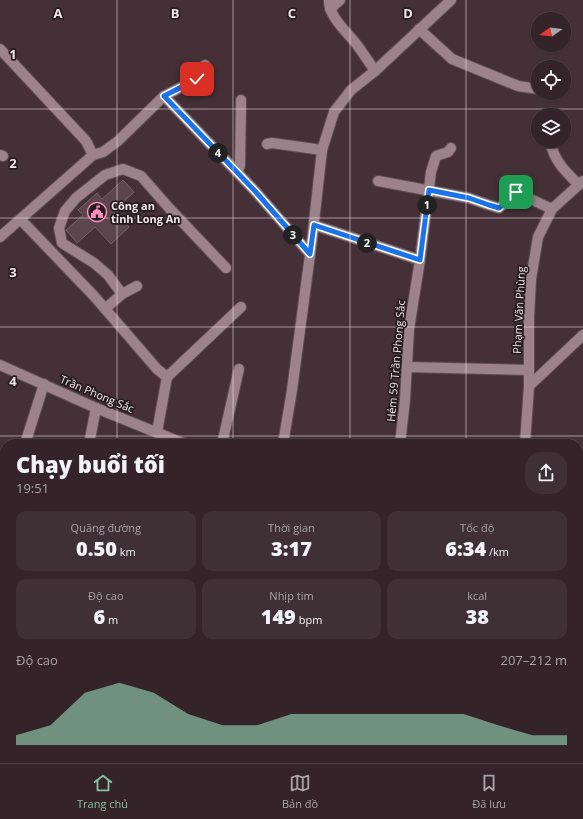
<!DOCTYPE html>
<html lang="vi">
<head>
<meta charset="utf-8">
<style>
	:root { --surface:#34242a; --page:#3f3036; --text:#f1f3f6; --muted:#a9a4a8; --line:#4e4147; --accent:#8abfa5 }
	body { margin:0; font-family:"Open Sans",sans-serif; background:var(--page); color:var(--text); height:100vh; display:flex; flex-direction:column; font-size:15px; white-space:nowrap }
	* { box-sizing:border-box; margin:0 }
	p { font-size:13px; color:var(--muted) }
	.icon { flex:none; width:22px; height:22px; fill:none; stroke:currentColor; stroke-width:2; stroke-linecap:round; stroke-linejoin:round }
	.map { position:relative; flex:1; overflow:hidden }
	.details { position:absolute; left:0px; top:439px; width:583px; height:324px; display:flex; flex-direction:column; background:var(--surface); border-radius:16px 16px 0 0; box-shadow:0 1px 3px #0004,0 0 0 1px var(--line) }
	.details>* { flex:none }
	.needle { width:26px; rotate:256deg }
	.buttons { position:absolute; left:531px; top:12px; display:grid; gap:8px }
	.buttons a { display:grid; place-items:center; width:40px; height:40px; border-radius:50%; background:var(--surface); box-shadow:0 1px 3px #0004,0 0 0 1px var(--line); font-size:20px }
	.pin { position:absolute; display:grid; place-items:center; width:34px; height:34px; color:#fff; margin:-17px; border-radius:8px; box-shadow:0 2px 6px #0006 }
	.km { position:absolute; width:20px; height:20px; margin:-10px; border-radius:50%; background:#222; color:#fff; font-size:11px; line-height:20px; text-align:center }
	.round { display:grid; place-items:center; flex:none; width:42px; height:42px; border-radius:16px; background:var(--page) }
	.summary { display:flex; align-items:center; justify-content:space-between; height:68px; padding:0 16px }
	h1 { font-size:22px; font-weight:800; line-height:30px }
	.figures { display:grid; grid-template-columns:repeat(3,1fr); gap:6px; height:68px; padding:4px 16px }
	.figures div { display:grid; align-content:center; border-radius:10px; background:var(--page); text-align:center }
	.figures b { font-size:20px; font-weight:800 }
	.figures small { font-size:11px; font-weight:400 }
	.figures p { font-size:11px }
	.chart { height:112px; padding:8px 16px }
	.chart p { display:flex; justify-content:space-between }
	.chart svg { width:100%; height:72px; margin-top:4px; fill:var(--accent); opacity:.7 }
	.tabs { display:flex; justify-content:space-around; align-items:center; height:56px; border-top:1px solid var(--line); background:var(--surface); font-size:11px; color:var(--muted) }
	.tabs a { display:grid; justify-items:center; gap:2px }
	.tabs .on { color:var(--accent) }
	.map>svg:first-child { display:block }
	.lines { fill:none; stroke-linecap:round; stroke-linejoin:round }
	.stream { stroke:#b58e9d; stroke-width:2 }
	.building { fill:#5c464e; stroke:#775f67 }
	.minor-casing { stroke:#604e54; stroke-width:12 }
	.minor { stroke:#9c838b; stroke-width:10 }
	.route-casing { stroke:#fff; stroke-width:8 }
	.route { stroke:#1a73e8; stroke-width:5 }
	.grid { fill:none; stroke:#f5e6eb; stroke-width:1; stroke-opacity:0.55 }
	.labels { text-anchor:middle; stroke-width:3.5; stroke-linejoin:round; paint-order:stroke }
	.poi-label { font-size:11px; font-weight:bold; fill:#f5e6eb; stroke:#251c1f; text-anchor:start }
	.street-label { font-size:11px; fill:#f5e6eb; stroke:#251c1f }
	.grid-label { font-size:13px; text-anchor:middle; font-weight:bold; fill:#f5e6eb; stroke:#251c1f; stroke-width:3.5; stroke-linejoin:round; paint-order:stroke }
</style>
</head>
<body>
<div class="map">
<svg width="583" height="763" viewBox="0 0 583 763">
	<rect width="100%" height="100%" fill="#463038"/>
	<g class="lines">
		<!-- stream -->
		<g class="stream">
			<path d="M578 692 583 693"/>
			<path d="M528 763 531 758"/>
		</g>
	</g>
	<!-- building -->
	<path class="building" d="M123 180 134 192 115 210 129 227 111 244 95 227 77 243 66 230 83 215 78 210 97 193 102 199Z"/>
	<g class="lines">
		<defs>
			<g id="minor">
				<path d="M329 0C328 16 348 33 357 45 363 53 369 62 375 71"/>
				<path d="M330 9 340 0"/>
				<path d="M419 29 452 59 518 86 538 89"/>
				<path d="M0 49 86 141 93 155 0 237"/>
				<path d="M164 96 255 191 310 254"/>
				<path d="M550 141C554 161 565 171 579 185"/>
				<path d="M267 144 272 143 322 150"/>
				<path d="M0 155 3 156"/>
				<path d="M93 155 103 152 118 141 164 96 197 79 203 73 205 65"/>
				<path d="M237 172 240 166 241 100"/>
				<path d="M378 181 469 198 489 205 499 208C508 202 507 197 515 192L552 209"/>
				<path d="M21 220 94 296 157 369 167 377 157 432"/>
				<path d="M314 225 420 260"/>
				<path d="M137 286 122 294 108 275 94 263 62 243 59 228 65 211 76 198 105 175 123 169 141 176 170 209 226 268"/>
				<path d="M105 309 122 294"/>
				<path d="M0 365 96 408 185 444"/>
				<path d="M407 367 529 370"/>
				<path d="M167 377 241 307"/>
				<path d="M529 386V317L531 279 538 237 552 209 583 181"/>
				<path d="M25 444 44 384"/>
				<path d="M89 444 96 408"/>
				<path d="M222 444 239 369"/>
				<path d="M283 444 292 390 312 240 322 150 334 112 351 90 375 71 451 0"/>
				<path d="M400 444 405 400 409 329 420 260 431 172 436 156 448 152 451 148"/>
				<path d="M525 444 529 386 583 335"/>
				<path d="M578 469H583"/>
				<path d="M578 584 580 639"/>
				<path d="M0 616 5 621"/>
				<path d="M0 681H5"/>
				<path d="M3 734 5 733"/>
				<path d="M208 758 213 763"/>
				<path d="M330 758 331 763"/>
				<path d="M197 763 204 758"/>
				<path d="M377 763 384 758"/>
			</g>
		</defs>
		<!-- minor casing -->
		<use href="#minor" class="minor-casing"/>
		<!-- minor -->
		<use href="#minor" class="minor"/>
	</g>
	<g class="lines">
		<defs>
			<path id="route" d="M197 79 164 96 255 191 310 254 314 225 420 260 429 190 469 198 489 205 499 208C507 203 507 197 516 192"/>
		</defs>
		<!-- route casing -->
		<use href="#route" class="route-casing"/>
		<!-- route -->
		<use href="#route" class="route"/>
	</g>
	<!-- grid -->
	<path class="grid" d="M117 0V444M233 0V444M350 0V444M466 0V444M0 109H583M0 218H583M0 327H583M0 436H583M0 545H5M578 545H583M0 654H5M578 654H583M117 758V763M233 758V763M350 758V763M466 758V763"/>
	<!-- icons -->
	<defs>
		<symbol id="civic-ring" viewBox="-11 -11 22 22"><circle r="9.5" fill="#251c1f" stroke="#fe8ebb" stroke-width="1.5"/><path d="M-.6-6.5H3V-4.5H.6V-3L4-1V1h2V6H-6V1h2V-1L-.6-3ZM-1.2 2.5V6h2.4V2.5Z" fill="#fe8ebb"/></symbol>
	</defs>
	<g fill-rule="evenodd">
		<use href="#civic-ring" x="86" y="201" width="22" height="22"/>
	</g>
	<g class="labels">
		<!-- poi labels -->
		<g class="poi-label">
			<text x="111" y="210">Công an<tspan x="111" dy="13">tỉnh Long An</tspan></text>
		</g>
		<!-- street labels -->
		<g class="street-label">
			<text transform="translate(519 310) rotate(-87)" y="4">Phạm Văn Phùng</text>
			<text transform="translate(396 361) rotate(-85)" y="4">Hẻm 59 Trần Phong Sắc</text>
			<text transform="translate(97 394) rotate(23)" y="4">Trần Phong Sắc</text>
		</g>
	</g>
	<g class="grid-label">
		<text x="58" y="18">A</text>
		<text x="175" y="18">B</text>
		<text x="292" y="18">C</text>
		<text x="408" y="18">D</text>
		<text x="13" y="59">1</text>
		<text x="13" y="168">2</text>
		<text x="13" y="277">3</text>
		<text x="13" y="386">4</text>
	</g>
</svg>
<div class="buttons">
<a><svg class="needle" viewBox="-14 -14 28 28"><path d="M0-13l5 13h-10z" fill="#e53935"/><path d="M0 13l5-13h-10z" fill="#a9a4a8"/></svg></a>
<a><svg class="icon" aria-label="locate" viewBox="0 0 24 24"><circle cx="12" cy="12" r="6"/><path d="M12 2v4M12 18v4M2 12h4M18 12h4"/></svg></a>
<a><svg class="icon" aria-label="layers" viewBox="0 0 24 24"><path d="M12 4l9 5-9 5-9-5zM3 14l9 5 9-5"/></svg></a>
</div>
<div class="pin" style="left:516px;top:192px;background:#1e9e55"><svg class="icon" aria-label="arrive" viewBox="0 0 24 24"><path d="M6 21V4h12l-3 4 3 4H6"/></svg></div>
<div class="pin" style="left:197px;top:79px;background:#d93025"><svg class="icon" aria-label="check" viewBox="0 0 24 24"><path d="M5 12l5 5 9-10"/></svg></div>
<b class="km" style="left:427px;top:205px">1</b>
<b class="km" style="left:367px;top:243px">2</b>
<b class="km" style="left:293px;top:235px">3</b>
<b class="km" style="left:218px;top:153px">4</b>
<section class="details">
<div class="summary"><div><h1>Chạy buổi tối</h1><p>19:51</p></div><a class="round"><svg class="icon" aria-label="share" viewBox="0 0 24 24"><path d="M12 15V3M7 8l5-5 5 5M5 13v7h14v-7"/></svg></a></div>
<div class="figures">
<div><p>Quãng đường</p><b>0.50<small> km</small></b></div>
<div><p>Thời gian</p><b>3:17</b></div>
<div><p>Tốc độ</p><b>6:34<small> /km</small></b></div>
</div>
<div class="figures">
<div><p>Độ cao</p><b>6<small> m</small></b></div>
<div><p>Nhịp tim</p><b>149<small> bpm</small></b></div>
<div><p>kcal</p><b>38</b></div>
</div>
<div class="chart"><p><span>Độ cao</span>207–212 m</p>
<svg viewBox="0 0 160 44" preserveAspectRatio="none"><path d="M0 44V38L10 32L20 12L30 6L40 12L50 25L60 32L70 32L80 25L90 25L100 25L110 25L120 25L130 25L140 32L150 38L160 38V44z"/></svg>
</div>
</section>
</div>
<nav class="tabs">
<a class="on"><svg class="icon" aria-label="home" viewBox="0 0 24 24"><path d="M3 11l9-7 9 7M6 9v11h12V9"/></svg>Trang chủ</a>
<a><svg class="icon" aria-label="map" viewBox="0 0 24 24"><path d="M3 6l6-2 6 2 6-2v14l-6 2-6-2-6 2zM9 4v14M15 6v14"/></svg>Bản đồ</a>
<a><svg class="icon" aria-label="saved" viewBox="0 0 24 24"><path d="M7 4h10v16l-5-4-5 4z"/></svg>Đã lưu</a>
</nav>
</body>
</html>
